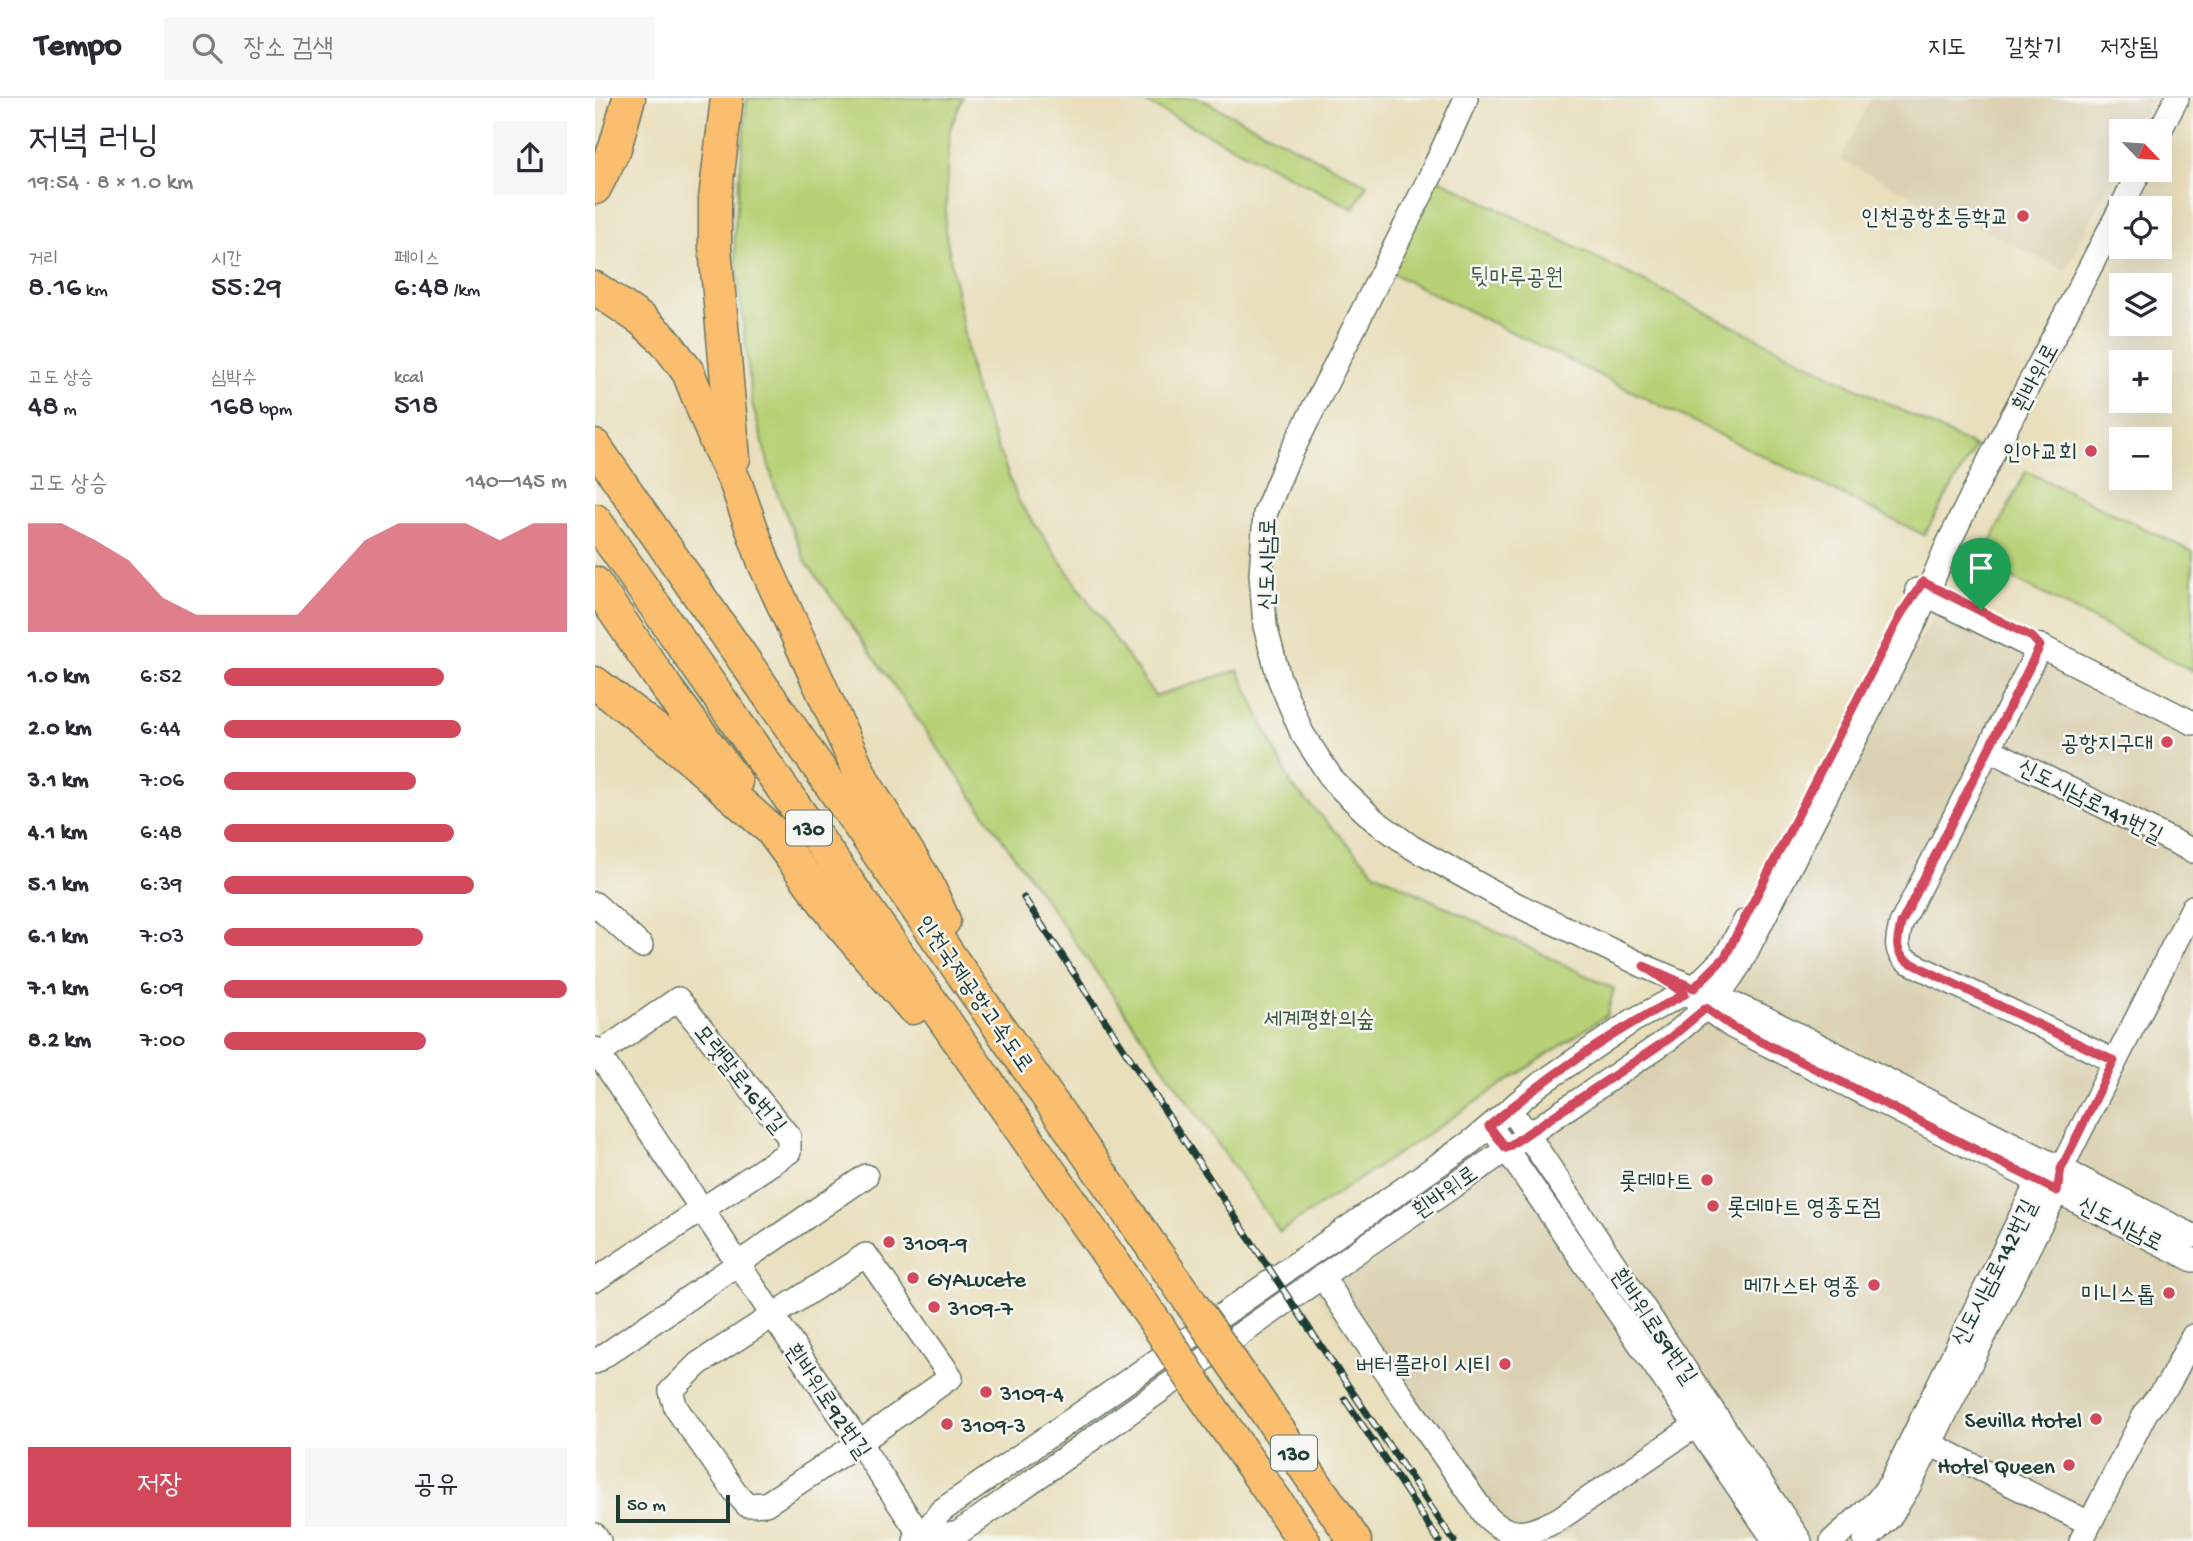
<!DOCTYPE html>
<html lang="ko">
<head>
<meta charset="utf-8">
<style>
	:root { --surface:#fff; --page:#f7f7f7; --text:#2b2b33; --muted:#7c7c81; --line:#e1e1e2; --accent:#d1495b }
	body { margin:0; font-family:"Gochi Hand","Poor Story",sans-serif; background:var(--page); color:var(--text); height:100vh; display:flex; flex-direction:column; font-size:26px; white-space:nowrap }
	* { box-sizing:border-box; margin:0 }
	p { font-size:23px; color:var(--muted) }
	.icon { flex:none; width:38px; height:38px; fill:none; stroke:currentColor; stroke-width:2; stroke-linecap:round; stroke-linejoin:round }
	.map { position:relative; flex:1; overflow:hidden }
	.sheet { display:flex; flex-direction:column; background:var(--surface); width:595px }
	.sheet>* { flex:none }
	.needle { width:46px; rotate:115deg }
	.tools { position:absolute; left:1514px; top:21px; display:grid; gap:14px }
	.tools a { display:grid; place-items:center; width:63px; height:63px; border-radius:0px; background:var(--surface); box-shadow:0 7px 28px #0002; font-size:35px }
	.scale { position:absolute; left:21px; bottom:18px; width:114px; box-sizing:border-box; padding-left:7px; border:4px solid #1f3d34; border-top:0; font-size:19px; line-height:24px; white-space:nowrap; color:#1f3d34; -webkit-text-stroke:5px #f6f6f2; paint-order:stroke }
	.pin { position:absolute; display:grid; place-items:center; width:60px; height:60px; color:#fff; margin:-72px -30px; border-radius:50% 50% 50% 0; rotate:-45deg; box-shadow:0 0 7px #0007 }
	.pin .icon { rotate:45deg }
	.round { display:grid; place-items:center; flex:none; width:74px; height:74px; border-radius:0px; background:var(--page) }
	.summary { display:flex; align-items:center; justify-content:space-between; height:119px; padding:0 28px }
	h1 { font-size:38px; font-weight:600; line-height:52px }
	.figures { display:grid; grid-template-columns:repeat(3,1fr); gap:10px; height:119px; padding:7px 28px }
	.figures div { display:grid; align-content:center }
	.figures b { font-size:30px; font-weight:600 }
	.figures small { font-size:19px; font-weight:400 }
	.figures p { font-size:19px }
	.chart { height:196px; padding:14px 28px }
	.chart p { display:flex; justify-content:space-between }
	.chart svg { width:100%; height:126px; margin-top:7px; fill:var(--accent); opacity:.7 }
	.primary-button { display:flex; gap:14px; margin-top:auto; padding:14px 28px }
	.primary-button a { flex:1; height:80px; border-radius:0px; background:var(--accent); color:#fff; font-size:28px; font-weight:600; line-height:80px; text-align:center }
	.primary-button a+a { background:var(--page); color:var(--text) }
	ul { padding:0 28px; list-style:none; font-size:23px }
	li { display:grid; grid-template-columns:112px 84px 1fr; align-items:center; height:52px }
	li i { height:18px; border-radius:9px; background:var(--accent) }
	header { display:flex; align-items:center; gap:42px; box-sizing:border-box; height:98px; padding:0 35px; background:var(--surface); border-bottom:2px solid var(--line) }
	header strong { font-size:33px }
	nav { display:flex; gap:38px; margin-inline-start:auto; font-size:24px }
	.search { width:490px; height:63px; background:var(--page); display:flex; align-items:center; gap:18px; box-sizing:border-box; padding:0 24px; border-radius:0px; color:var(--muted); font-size:26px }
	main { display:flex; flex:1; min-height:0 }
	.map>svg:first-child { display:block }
	.built { fill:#dbd1b2 }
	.green { fill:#b7d075; stroke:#6b8654; stroke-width:2 }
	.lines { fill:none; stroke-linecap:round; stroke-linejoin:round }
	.minor-casing { stroke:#667664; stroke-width:26 }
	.highway-casing { stroke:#667664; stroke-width:35 }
	.minor { stroke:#fff; stroke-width:23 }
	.highway { stroke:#fabe6e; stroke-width:32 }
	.rail-casing { stroke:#1f3d34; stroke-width:7 }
	.rail { stroke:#f6f6f2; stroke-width:4.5; stroke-dasharray:13; stroke-linecap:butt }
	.highway-bridge-casing { stroke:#667664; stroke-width:35; stroke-linecap:butt }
	.highway-bridge { stroke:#fabe6e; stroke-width:32 }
	.route-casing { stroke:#fff; stroke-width:14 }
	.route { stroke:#d1495b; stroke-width:9 }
	.poi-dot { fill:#d1495b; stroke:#f6f6f2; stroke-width:2.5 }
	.labels { text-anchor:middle; stroke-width:5; stroke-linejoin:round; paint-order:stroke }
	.shield { fill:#f6f6f2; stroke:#60746d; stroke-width:2 }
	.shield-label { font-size:21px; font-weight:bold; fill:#1f3d34 }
	.poi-label { font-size:23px; fill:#1f3d34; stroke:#f6f6f2; text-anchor:end }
	.park-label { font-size:23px; fill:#3d5a41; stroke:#f6f6f2 }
	.street-label { font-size:23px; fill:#1f3d34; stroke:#f6f6f2 }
</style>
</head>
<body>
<header>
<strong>Tempo</strong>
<div class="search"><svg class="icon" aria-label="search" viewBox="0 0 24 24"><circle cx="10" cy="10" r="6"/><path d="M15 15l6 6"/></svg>장소 검색</div>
<nav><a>지도</a><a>길찾기</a><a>저장됨</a></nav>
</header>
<main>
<section class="sheet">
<div class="summary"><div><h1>저녁 러닝</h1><p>19:54 · 8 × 1.0 km</p></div><a class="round"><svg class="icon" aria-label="share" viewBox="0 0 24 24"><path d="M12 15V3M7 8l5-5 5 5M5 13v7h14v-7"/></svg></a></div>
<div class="figures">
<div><p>거리</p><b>8.16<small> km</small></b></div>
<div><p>시간</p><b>55:29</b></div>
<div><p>페이스</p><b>6:48<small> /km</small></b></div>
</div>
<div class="figures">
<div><p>고도 상승</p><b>48<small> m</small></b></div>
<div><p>심박수</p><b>168<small> bpm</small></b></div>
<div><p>kcal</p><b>518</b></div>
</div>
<div class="chart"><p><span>고도 상승</span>140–145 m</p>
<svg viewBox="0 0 160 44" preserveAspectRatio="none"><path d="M0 44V6L10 6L20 12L30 19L40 32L50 38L60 38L70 38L80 38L90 25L100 12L110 6L120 6L130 6L140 12L150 6L160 6V44z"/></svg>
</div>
<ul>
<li><b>1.0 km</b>6:52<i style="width:64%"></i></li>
<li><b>2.0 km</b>6:44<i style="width:69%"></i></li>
<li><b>3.1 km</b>7:06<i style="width:56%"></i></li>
<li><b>4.1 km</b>6:48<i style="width:67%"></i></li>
<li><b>5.1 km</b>6:39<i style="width:73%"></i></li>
<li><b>6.1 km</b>7:03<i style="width:58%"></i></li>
<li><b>7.1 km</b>6:09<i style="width:100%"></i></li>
<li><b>8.2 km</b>7:00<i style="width:59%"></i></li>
</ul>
<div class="primary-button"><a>저장</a><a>공유</a></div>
</section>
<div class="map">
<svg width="1598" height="1443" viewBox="0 0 1598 1443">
	<rect width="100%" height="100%" fill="#f6f6f2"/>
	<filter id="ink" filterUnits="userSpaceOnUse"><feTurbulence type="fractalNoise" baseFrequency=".0143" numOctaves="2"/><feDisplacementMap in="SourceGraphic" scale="14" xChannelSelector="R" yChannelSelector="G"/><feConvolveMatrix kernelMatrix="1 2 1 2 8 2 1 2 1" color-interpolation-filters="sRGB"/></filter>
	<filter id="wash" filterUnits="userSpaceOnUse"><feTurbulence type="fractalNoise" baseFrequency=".00686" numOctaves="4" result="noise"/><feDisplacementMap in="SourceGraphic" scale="28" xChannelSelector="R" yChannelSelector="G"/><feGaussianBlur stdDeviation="1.57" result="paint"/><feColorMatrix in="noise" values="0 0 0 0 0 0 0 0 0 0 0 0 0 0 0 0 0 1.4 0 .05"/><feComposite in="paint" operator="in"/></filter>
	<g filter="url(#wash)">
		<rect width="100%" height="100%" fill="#e9dfbc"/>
		<!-- built -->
		<g class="built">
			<path d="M1276 0H1556L1539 33H1526V60L1471 173 1245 62Z"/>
			<path d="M1349 498 1598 620V1443H984L977 1433 957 1443H905L710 1180 1149 878Z"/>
		</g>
		<!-- green -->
		<g class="green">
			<path d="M152 0H368L355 31 350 131 378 286 424 404 560 598 643 572 697 688 781 775 1019 891 1012 917 685 1134 210 462 180 390 157 305 139 140Z"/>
			<path d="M542 0H604L772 86 759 111Z"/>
			<path d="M836 77 1380 349 1329 437 788 171Z"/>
			<path d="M1431 373 1598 454V573L1386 464Z"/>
		</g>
	</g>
	<g filter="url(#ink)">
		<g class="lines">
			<defs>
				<g id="minor">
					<path d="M871 0 836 77 690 367 670 416 666 476 670 528 684 580 707 635 739 684 779 722 818 750 912 802 1049 868 1166 918 1598 1138"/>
					<path d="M1564 34 1582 0"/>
					<path d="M1526 110 1545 72"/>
					<path d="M1322 492 1433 547 1445 548 1598 625"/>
					<path d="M1445 548 1306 826C1303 840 1298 853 1312 863L1519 963"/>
					<path d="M1394 651 1598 753"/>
					<path d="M0 806 46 848"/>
					<path d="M1101 903 1138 929 1199 960 1598 1162"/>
					<path d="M0 951C86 1080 171 1209 259 1337 283 1372 305 1409 330 1443"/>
					<path d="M0 959 83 901 194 1039V1054L0 1182"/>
					<path d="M924 1024 1205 1443"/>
					<path d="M903 1039 1180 1443"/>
					<path d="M271 1157 356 1279 264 1345 171 1406 152 1407 141 1395 81 1310 76 1293 103 1266Z"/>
					<path d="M727 1178 809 1301 891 1418C916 1443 936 1436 964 1421L1100 1328"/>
					<path d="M0 1264 271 1078"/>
					<path d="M1321 1339 1494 1425"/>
					<path d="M0 1437 4 1443"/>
					<path d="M327 1438 362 1436 766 1151 1075 940 1122 900 1145 866 1321 522 1352 448 1397 357 1526 110"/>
					<path d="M320 1443 327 1438 346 1413 876 1044 945 986 1039 922 1099 890 1130 859 1150 823"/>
					<path d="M1237 1443 1282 1403 1295 1386 1443 1083 1454 1077"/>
					<path d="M1270 1443 1295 1419 1313 1390 1462 1093 1466 1071 1598 809"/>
					<path d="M1486 1443 1551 1314 1574 1285 1598 1238"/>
				</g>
				<g id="highway">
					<path d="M132 0 120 101V150L139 360"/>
					<path d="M0 90 20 50 34 0"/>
					<path d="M0 190 47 222 70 243 93 274 121 344 141 386 169 465 269 684 332 785 349 823"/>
					<path d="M0 348 596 1205"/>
					<path d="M0 422 563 1228"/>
					<path d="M0 485 73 592 141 684"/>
					<path d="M0 585 68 637 176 732 246 827 318 910"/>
					<path d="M638 1266 760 1443"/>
					<path d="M603 1290 709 1443"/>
				</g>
			</defs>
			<!-- minor casing -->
			<use href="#minor" class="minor-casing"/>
			<!-- highway casing -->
			<use href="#highway" class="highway-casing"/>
			<!-- minor -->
			<use href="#minor" class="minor"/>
			<!-- highway -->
			<use href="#highway" class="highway"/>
			<defs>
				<g id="rail">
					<path d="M429 800 709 1223 859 1443"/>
					<path d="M750 1301 844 1443"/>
				</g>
			</defs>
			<!-- rail casing -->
			<use href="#rail" class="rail-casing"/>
			<!-- rail -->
			<use href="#rail" class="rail"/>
			<defs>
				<g id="highway-bridge">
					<path d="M596 1205 638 1266"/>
					<path d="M563 1228 603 1290"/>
				</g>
			</defs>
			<!-- highway-bridge casing -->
			<use href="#highway-bridge" class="highway-bridge-casing"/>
			<!-- highway-bridge -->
			<use href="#highway-bridge" class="highway-bridge"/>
		</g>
	</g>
	<g class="lines" filter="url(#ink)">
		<defs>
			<path id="route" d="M1328 484 1437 539 1445 548 1306 826C1303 840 1298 853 1312 863L1519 963 1466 1071 1462 1093 1138 929 1111 910 1075 940 911 1050 894 1028C954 977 1020 932 1090 896L1049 868 1099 890 1130 859 1306 516Z"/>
		</defs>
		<!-- route casing -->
		<use href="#route" class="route-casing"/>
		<!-- route -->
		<use href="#route" class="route"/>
	</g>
	<!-- markers -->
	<g class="poi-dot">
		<circle cx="1428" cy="118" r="7"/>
		<circle cx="1496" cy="353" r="7"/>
		<circle cx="1572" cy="644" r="7"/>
		<circle cx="1112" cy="1082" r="7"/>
		<circle cx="1118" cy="1108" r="7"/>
		<circle cx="294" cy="1144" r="7"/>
		<circle cx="318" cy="1180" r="7"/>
		<circle cx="1279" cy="1187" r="7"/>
		<circle cx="1574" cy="1195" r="7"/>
		<circle cx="339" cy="1209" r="7"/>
		<circle cx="910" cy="1266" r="7"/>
		<circle cx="391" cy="1294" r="7"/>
		<circle cx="1501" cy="1321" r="7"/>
		<circle cx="352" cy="1326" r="7"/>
		<circle cx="1474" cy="1367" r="7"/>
	</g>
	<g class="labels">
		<!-- shield labels -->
		<g class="shield">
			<rect x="191" y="712.5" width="46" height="35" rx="5"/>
			<rect x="676" y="1337.5" width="46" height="35" rx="5"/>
		</g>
		<g class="shield-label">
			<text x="214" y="737">130</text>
			<text x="699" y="1362">130</text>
		</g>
		<!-- poi labels -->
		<g class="poi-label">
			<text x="1414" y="126">인천공항초등학교</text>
			<text x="1482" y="361">인아교회</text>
			<text x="1558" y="652">공항지구대</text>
			<text x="1098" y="1090">롯데마트</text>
			<text x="1132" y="1116" text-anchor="start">롯데마트 영종도점</text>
			<text x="308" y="1152" text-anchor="start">3109-9</text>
			<text x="332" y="1188" text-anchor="start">GYALucete</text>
			<text x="1265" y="1195">메가스타 영종</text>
			<text x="1560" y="1203">미니스톱</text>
			<text x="353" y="1217" text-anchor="start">3109-7</text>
			<text x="896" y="1274">버터플라이 시티</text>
			<text x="405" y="1302" text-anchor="start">3109-4</text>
			<text x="1487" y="1329">Sevilla Hotel</text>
			<text x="366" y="1334" text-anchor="start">3109-3</text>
			<text x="1460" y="1375">Hotel Queen</text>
		</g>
		<!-- park labels -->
		<g class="park-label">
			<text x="922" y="186">뒷마루공원</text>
			<text x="724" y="928">세계평화의숲</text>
		</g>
		<!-- street labels -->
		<g class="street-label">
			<text transform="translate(1439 279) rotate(-62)" y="8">흰바위로</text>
			<text transform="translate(671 466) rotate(-89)" y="8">신도시남로</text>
			<text transform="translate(1496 702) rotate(27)" y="8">신도시남로141번길</text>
			<text transform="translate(381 895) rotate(55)" y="8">인천국제공항고속도로</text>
			<text transform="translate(146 980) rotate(51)" y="8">모랫말로16번길</text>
			<text transform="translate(849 1093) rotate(-35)" y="8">흰바위로</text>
			<text transform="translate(1526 1125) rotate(27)" y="8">신도시남로</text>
			<text transform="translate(1398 1174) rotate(-63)" y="8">신도시남로142번길</text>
			<text transform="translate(1060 1227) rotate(56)" y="8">흰바위로59번길</text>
			<text transform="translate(234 1302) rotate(56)" y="8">흰바위로92번길</text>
		</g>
	</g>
</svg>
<div class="tools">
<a><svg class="needle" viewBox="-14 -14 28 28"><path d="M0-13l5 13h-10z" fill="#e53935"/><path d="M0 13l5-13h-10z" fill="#7c7c81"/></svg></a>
<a><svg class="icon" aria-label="locate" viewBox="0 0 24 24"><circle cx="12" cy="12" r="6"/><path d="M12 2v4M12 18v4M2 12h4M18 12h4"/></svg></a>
<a><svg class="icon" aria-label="layers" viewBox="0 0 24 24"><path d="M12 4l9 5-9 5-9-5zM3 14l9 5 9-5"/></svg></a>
<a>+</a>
<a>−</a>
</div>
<div class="scale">50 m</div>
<div class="pin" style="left:1386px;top:512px;background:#1e9e55"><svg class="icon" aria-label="arrive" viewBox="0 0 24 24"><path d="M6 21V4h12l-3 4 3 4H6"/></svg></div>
</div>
</main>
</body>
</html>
